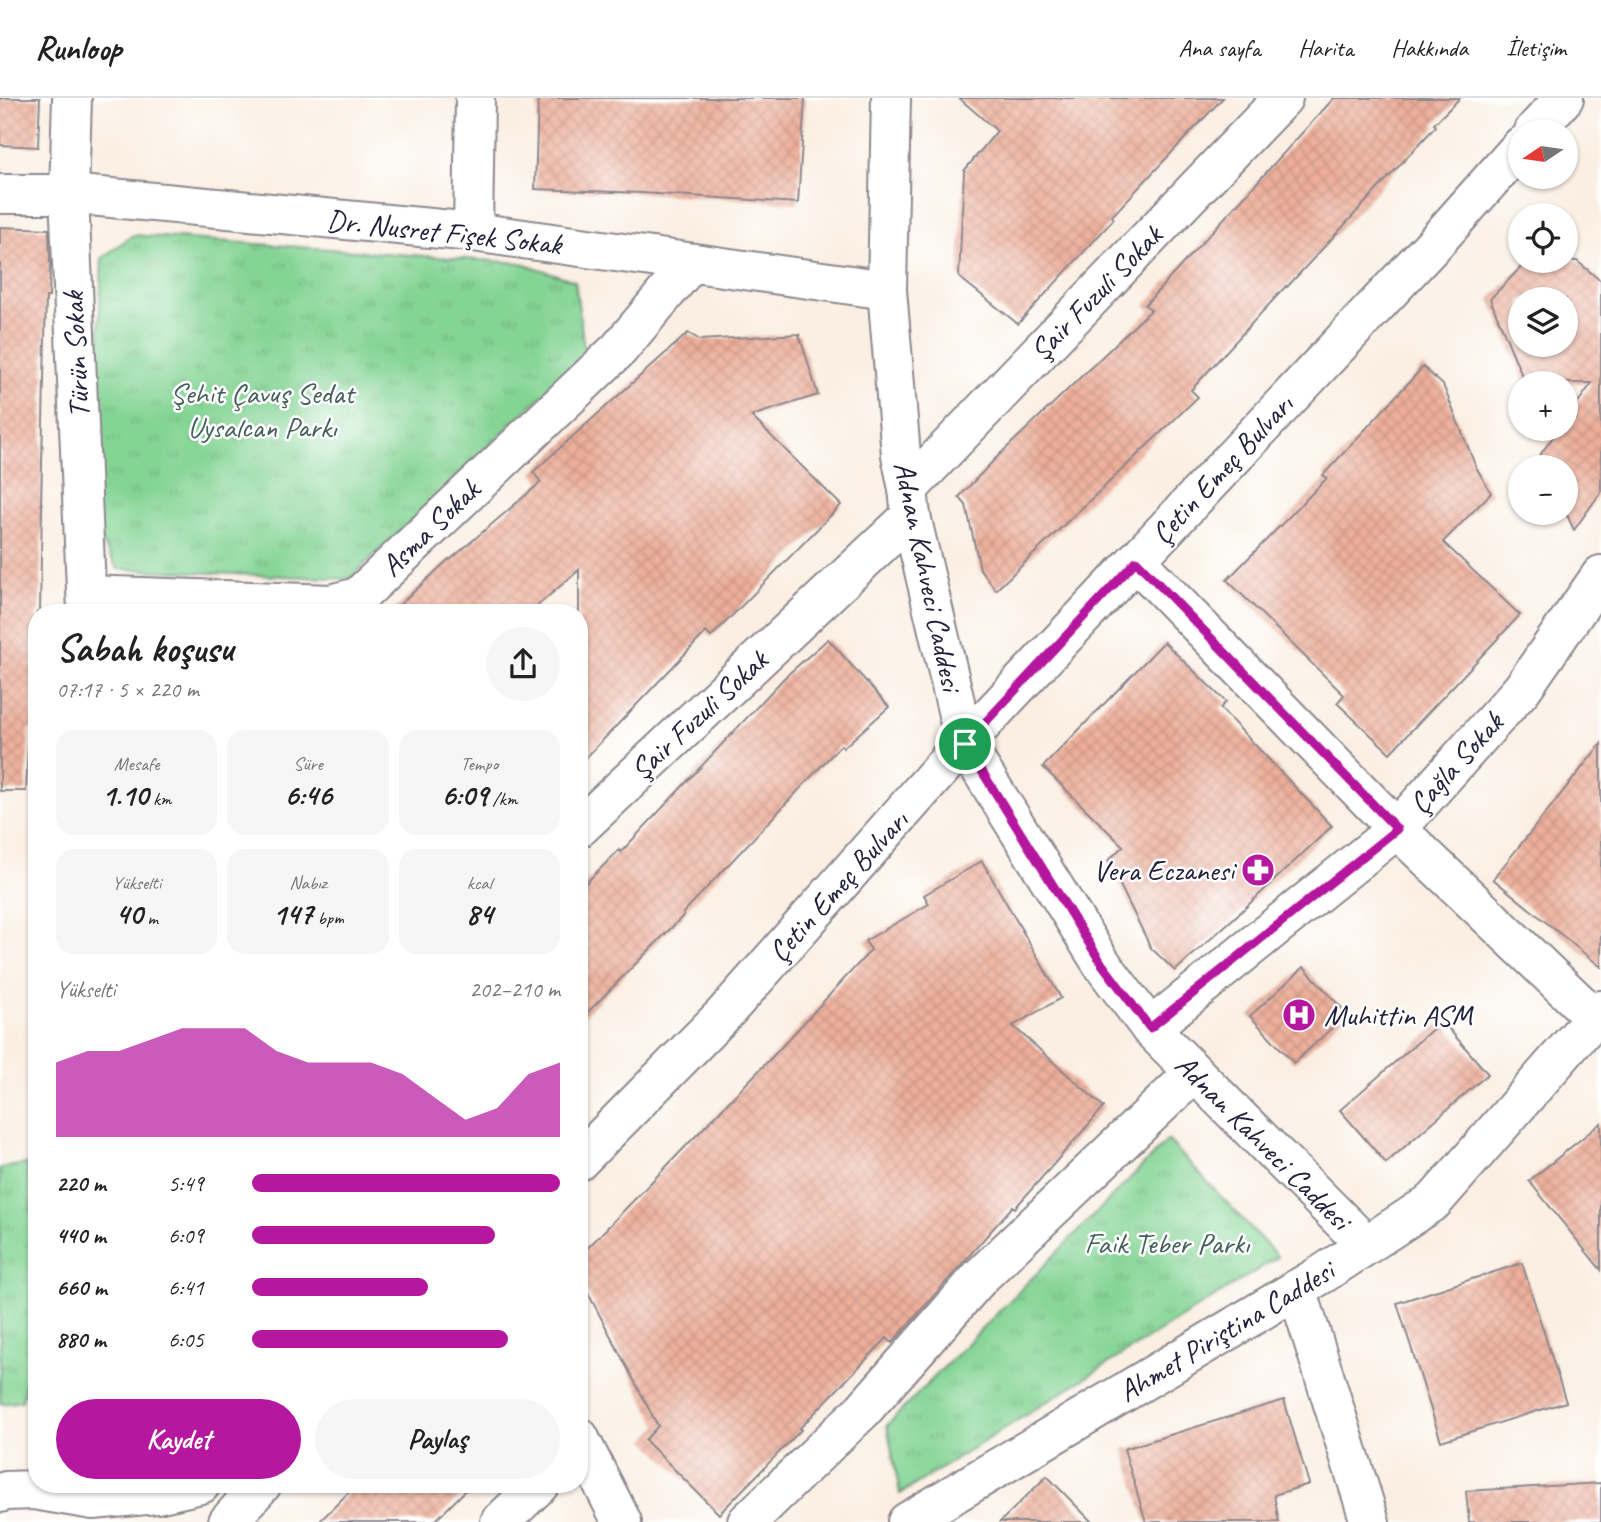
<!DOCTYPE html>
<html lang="tr">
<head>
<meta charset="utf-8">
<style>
	:root { --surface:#fff; --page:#f6f6f6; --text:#222; --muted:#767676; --line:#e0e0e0; --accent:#b5179e }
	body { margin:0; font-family:Caveat,sans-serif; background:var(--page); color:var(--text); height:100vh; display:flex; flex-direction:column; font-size:26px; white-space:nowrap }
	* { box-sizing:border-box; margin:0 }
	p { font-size:23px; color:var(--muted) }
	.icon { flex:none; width:38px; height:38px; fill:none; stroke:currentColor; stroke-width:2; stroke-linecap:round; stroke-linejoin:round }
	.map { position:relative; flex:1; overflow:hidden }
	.drawer { position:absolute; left:28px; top:506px; width:560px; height:889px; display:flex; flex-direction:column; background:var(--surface); border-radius:28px; box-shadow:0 2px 5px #0004 }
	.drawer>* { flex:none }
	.needle { width:46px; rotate:257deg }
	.tools { position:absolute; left:1508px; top:21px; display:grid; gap:14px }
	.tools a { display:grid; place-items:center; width:70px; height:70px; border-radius:50%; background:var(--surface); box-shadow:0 2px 5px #0004; font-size:35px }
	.pin { position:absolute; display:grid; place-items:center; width:60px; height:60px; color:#fff; margin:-30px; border:4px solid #fff; border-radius:50%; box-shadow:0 2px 7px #0007 }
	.round { display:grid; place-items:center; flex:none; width:74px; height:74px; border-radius:37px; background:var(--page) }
	.overview { display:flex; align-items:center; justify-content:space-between; height:119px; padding:0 28px }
	h1 { font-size:38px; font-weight:700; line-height:52px }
	.figures { display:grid; grid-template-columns:repeat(3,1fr); gap:10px; height:119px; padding:7px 28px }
	.figures div { display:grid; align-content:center; border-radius:18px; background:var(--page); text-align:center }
	.figures b { font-size:30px; font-weight:700 }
	.figures small { font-size:19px; font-weight:400 }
	.figures p { font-size:19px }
	.chart { height:196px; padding:14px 28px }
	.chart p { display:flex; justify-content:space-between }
	.chart svg { width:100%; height:126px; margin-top:7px; fill:var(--accent); opacity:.7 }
	.button { display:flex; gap:14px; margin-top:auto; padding:14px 28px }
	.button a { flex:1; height:80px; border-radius:42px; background:var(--accent); color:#fff; font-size:28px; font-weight:700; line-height:80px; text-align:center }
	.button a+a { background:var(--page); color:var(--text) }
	ul { padding:0 28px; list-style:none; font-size:23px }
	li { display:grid; grid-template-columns:112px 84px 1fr; align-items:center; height:52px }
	li i { height:18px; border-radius:9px; background:var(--accent) }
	header { display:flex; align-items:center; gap:42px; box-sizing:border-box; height:98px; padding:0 35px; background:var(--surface); border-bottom:2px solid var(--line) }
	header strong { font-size:33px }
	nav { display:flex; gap:38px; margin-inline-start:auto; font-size:24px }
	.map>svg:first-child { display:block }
	.park { fill:url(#park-tufts); stroke:#537b68; stroke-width:2 }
	.building { fill:url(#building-cross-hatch); fill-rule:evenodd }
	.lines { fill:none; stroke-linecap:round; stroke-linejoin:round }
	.street-casing { stroke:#8e888e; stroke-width:42 }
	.primary-casing { stroke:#8e888e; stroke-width:42 }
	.street { stroke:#fff; stroke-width:38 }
	.primary { stroke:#fff; stroke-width:38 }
	.route-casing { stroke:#fff; stroke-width:14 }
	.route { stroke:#b5179e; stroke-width:9 }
	.labels { text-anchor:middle; stroke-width:5; stroke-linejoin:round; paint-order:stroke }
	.street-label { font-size:30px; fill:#22223b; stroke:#fff }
	.park-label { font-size:30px; fill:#44605a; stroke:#fff }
	.poi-label { font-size:30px; fill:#22223b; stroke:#fff; text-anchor:end }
</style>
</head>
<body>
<header>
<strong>Runloop</strong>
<nav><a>Ana sayfa</a><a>Harita</a><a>Hakkında</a><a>İletişim</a></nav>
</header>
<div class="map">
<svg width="1601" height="1424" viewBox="0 0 1601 1424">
	<defs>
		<pattern id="park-tufts" width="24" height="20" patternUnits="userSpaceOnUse" patternTransform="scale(1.75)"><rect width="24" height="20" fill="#84d494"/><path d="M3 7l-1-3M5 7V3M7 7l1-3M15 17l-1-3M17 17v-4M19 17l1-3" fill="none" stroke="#72b680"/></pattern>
		<pattern id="building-cross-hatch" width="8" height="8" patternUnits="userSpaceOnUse" patternTransform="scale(1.75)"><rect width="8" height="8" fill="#edaf9a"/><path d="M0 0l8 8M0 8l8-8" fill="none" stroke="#cb9686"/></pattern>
	</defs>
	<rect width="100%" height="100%" fill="#fff"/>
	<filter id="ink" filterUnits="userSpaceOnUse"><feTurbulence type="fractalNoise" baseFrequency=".0143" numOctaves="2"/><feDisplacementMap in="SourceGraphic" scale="14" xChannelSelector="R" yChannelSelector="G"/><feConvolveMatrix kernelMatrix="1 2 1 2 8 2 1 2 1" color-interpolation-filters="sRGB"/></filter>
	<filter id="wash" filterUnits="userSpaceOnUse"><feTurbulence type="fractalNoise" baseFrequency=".00686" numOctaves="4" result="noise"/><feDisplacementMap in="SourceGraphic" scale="28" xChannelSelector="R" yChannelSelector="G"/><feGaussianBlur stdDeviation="1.57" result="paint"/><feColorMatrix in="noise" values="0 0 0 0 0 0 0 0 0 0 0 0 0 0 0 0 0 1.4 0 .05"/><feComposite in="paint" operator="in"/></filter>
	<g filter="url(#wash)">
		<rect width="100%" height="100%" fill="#faefe2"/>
		<!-- park -->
		<g class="park">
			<path d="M133 137 522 165 575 183 585 257 349 481 118 471 91 426 102 160Z"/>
			<path d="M1168 1042 1278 1159 900 1396 887 1327Z"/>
			<path d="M27 1066 35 1145 30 1264 22 1303 2 1306 0 1304V1070Z"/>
		</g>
		<g id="blocks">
			<!-- building -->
			<g class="building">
				<path d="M0 0H40L38 49 0 47Z"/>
				<path d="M538 0H805L798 105 642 95 535 91Z"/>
				<path d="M959 0H1223L1112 118 1114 121 1018 226 959 179 964 73 997 33Z"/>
				<path d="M1334 0H1460L1434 26 1436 28 1287 189 1286 188 1191 292 1198 299 996 492 980 471 966 407 959 399 996 360 1151 212 1145 207Z"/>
				<path d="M0 129 49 131 50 168 49 199H46L41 406H42L40 514H37V541H32V630H29L26 693H0Z"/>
				<path d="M1527 163H1577L1601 183V394L1574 432 1566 415V369H1545L1540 357 1559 331H1566V321L1592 285H1525L1490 201ZM1521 201H1566V247H1521Z"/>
				<path d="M688 235 700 242 799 236 818 297 751 318 841 407 711 539 706 534 579 667V472L530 514H392L449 461 450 462 541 384 533 374Z"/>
				<path d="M1423 269 1443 287 1476 369 1491 395 1443 444 1520 517 1390 655 1337 605 1344 597 1227 482 1327 380 1323 377Z"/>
				<path d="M828 541 889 609 843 650 841 647 683 815 684 817 579 923V792L619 752 621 754 785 579Z"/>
				<path d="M1164 544 1226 604 1220 610 1332 728 1245 810 1175 873 1151 850 1108 763 1123 748 1043 669Z"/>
				<path d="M1601 646V869L1493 781Z"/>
				<path d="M982 763 1061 900 1013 928 1104 1009 1015 1110 1013 1108 892 1245 887 1240 799 1331 801 1332 719 1416 645 1342 658 1328 579 1178V1159L773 958 871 852 865 843 929 806 924 797Z"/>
				<path d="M1304 869 1347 916 1294 965 1250 918Z"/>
				<path d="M1442 923 1488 976 1386 1065 1340 1012Z"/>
				<path d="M1601 1025V1172L1529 1083Z"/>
				<path d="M1522 1165 1566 1304 1441 1343 1397 1205Z"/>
				<path d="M1284 1302 1309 1386 1274 1397 1279 1424H1146L1124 1351Z"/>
				<path d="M1047 1378 1092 1424H1000Z"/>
				<path d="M1601 1385V1424H1469L1466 1393Z"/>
				<path d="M357 1386H472L434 1424H319Z"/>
			</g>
		</g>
	</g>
	<g filter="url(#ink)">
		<use href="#blocks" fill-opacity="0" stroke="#8e888e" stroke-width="2"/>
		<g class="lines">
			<defs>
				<g id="street">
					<path d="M72 0 69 96 87 514"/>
					<path d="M891 0 887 192 901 357 908 391 911 418 965 646 1102 866 1150 930 1366 1147"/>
					<path d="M0 96H69L473 134 887 192"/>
					<path d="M473 134 475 0"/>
					<path d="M908 391 1283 0"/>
					<path d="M1136 463 1397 731 1595 920"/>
					<path d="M87 497 331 506 358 499 619 251 691 165"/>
					<path d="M579 730 911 418"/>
					<path d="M1150 930 1397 731 1522 591 1601 477"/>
					<path d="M1297 1191 1370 1424"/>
					<path d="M579 1339 622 1424"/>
					<path d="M500 1424 540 1386"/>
					<path d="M747 1424 863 1312 981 1178 1194 975"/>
					<path d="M907 1424 1324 1175 1434 1103 1601 912"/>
				</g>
				<g id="primary">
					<path d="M1534 33 1564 0"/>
					<path d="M579 1063 725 915 954 656 1433 147 1521 48"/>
					<path d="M0 1395 6 1393 34 1392 93 1402 157 1396 201 1386"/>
					<path d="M228 1424 262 1386"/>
				</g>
			</defs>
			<!-- street casing -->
			<use href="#street" class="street-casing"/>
			<!-- primary casing -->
			<use href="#primary" class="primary-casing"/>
			<!-- street -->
			<use href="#street" class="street"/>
			<!-- primary -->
			<use href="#primary" class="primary"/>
		</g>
	</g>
	<g class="lines" filter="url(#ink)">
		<defs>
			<path id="route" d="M1136 463 1397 731 1150 930 1102 866 965 646Z"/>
		</defs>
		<!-- route casing -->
		<use href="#route" class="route-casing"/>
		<!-- route -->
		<use href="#route" class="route"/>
	</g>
	<!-- icons -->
	<defs>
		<symbol id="pharmacy-disc" viewBox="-11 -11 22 22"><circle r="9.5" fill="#b5179e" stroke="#fff"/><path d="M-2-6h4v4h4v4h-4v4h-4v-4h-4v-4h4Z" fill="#fff"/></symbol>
		<symbol id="hospital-disc" viewBox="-11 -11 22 22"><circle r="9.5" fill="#b5179e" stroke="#fff"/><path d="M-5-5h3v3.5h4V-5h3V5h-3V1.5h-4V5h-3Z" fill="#fff"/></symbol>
	</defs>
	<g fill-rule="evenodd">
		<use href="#pharmacy-disc" x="1239" y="753" width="38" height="38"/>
		<use href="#hospital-disc" x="1280" y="898" width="38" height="38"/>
	</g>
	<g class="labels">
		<!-- street labels -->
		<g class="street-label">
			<text transform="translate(444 134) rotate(6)" y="10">Dr. Nusret Fişek Sokak</text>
			<text transform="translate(1096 195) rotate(-46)" y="10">Şair Fuzuli Sokak</text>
			<text transform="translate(76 257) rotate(-93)" y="10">Türün Sokak</text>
			<text transform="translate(1222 371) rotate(-47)" y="10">Çetin Emeç Bulvarı</text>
			<text transform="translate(430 430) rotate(-44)" y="10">Asma Sokak</text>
			<text transform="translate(928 478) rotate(78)" y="10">Adnan Kahveci Caddesi</text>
			<text transform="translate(699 617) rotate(-43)" y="10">Şair Fuzuli Sokak</text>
			<text transform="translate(1456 665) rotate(-48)" y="10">Çağla Sokak</text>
			<text transform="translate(838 788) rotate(-48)" y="10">Çetin Emeç Bulvarı</text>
			<text transform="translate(1263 1044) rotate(45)" y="10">Adnan Kahveci Caddesi</text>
			<text transform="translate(1226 1233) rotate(-31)" y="10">Ahmet Piriştina Caddesi</text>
		</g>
		<!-- park labels -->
		<g class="park-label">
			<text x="262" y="305">Şehit Çavuş Sedat<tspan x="262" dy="34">Uysalcan Parkı</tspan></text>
			<text x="1167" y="1155">Faik Teber Parkı</text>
		</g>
		<!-- poi labels -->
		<g class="poi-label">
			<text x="1234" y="782">Vera Eczanesi</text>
			<text x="1324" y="927" text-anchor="start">Muhittin ASM</text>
		</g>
	</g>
</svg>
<div class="tools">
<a><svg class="needle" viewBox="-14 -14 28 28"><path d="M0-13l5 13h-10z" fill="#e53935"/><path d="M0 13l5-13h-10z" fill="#767676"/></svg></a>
<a><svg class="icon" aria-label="locate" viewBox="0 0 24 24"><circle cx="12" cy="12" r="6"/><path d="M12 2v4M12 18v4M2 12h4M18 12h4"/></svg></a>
<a><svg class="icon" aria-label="layers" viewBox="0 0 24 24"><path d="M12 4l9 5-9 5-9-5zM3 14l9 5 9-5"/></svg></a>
<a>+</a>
<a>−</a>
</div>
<div class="pin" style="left:965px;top:646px;background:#1e9e55"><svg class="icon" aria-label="arrive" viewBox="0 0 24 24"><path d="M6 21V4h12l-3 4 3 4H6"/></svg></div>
<section class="drawer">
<div class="overview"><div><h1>Sabah koşusu</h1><p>07:17 · 5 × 220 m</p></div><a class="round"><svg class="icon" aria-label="share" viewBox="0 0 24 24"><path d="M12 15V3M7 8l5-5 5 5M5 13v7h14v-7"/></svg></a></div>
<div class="figures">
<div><p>Mesafe</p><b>1.10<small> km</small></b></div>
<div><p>Süre</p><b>6:46</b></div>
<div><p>Tempo</p><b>6:09<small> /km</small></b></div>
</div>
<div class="figures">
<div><p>Yükselti</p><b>40<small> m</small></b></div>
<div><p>Nabız</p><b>147<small> bpm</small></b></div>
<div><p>kcal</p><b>84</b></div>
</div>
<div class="chart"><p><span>Yükselti</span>202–210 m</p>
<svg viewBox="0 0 160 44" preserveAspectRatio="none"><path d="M0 44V18L10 14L20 14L30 10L40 6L50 6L60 6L70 14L80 18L90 18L100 18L110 22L120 30L130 38L140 34L150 22L160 18V44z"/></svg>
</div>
<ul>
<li><b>220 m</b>5:49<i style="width:100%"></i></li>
<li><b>440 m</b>6:09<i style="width:79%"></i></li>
<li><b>660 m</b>6:41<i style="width:57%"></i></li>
<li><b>880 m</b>6:05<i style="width:83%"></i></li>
</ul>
<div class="button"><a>Kaydet</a><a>Paylaş</a></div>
</section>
</div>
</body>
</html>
